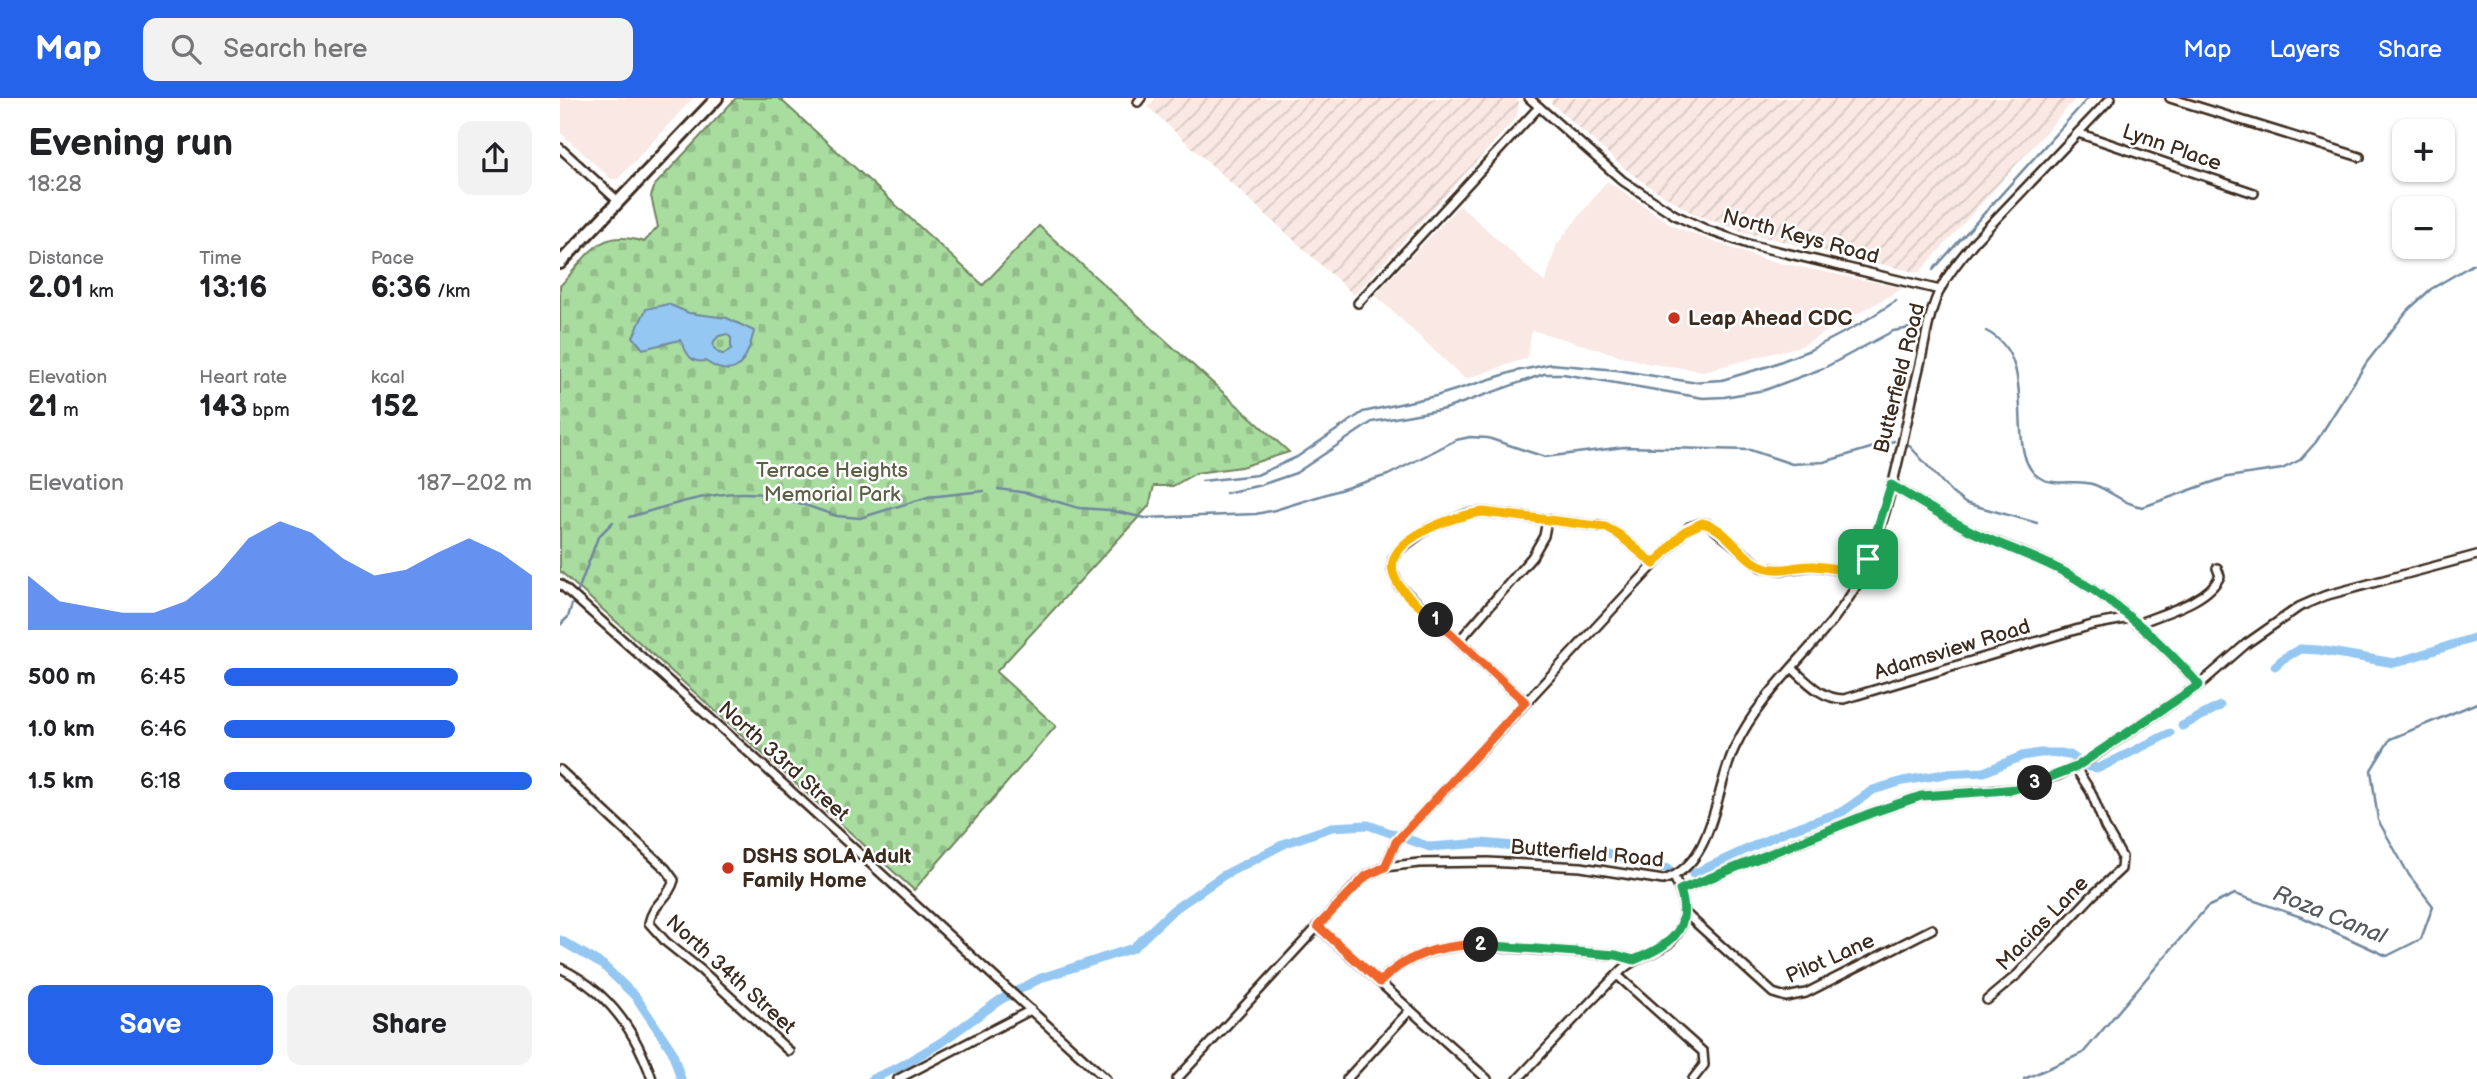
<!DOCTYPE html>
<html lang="en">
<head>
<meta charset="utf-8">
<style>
	:root { --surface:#fff; --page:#f2f2f2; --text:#202124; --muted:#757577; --accent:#2563eb }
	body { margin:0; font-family:"Balsamiq Sans",sans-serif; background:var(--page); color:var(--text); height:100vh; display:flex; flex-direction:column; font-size:26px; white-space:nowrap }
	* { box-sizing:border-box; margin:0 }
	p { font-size:23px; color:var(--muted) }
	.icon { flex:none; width:38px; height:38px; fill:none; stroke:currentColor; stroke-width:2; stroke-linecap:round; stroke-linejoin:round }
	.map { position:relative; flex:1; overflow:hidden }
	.drawer { display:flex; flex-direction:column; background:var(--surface); width:560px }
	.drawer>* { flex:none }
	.buttons { position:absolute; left:1832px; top:21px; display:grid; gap:14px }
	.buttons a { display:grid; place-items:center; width:63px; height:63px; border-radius:14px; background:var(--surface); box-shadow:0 2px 5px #0004; font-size:35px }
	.pin { position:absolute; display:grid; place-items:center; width:60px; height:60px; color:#fff; margin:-30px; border-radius:14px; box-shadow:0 4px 10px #0006 }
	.km { position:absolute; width:35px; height:35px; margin:-18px; border-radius:50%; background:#222; color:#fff; font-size:19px; line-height:35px; text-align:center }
	.round { display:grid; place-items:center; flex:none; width:74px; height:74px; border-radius:14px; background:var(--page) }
	.headline { display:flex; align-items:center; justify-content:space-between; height:119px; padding:0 28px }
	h1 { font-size:38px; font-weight:800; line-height:52px }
	.metrics { display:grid; grid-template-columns:repeat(3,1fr); gap:10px; height:119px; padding:7px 28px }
	.metrics div { display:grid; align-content:center }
	.metrics b { font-size:30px; font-weight:800 }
	.metrics small { font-size:19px; font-weight:400 }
	.metrics p { font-size:19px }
	.chart { height:196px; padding:14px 28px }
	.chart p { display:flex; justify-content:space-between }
	.chart svg { width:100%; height:126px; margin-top:7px; fill:var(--accent); opacity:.7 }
	.action { display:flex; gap:14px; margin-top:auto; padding:14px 28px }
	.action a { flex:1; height:80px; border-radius:14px; background:var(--accent); color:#fff; font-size:28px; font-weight:800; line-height:80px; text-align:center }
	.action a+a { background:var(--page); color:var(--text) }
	ul { padding:0 28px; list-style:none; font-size:23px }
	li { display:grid; grid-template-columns:112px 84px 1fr; align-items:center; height:52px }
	li i { height:18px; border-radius:9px; background:var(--accent) }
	header { display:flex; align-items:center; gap:42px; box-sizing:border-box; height:98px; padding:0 35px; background:var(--accent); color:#fff }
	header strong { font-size:33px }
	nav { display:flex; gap:38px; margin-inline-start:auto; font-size:24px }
	.search { width:490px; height:63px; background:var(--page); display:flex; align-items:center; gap:18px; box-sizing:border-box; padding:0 24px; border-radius:14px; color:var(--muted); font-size:26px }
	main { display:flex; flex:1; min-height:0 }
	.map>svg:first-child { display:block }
	.built { fill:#f9e8e4 }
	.industrial { fill:url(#industrial-furrows) }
	.cemetery { fill:url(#cemetery-stones); stroke:#72845f; stroke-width:2 }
	.water { fill:#94c7f1; stroke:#70889d; stroke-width:2; fill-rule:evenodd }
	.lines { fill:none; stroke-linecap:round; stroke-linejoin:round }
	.stream { stroke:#70889d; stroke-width:2.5 }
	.canal { stroke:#94c7f1; stroke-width:9 }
	.street-casing { stroke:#3b2a1e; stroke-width:12 }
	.secondary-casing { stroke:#3b2a1e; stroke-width:16 }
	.street { stroke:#fff; stroke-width:7 }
	.secondary { stroke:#fff; stroke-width:10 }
	.split-1-casing { stroke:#fff; stroke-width:14 }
	.split-2-casing { stroke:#fff; stroke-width:14 }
	.split-3-casing { stroke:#fff; stroke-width:14 }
	.split-4-casing { stroke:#fff; stroke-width:14 }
	.split-1 { stroke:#f5b400; stroke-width:9 }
	.split-2 { stroke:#f0652b; stroke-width:9 }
	.split-3 { stroke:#22a559; stroke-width:9 }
	.split-4 { stroke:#22a559; stroke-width:9 }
	.poi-dot { fill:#c8321e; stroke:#fff; stroke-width:2.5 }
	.labels { text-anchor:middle; stroke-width:5; stroke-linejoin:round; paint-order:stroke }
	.street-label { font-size:21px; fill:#3b2a1e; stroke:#fff }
	.poi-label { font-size:21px; font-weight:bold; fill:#3b2a1e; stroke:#fff; text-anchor:start }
	.park-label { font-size:21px; fill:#5c6045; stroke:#fff }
	.water-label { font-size:23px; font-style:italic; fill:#56595d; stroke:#fff }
</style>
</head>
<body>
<header>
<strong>Map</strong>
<div class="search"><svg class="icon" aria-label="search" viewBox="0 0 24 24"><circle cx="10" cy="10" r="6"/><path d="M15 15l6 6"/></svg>Search here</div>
<nav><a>Map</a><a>Layers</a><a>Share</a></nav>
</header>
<main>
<section class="drawer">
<div class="headline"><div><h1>Evening run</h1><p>18:28</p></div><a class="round"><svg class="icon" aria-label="share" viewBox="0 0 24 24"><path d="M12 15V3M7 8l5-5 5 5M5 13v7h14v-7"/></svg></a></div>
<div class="metrics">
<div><p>Distance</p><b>2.01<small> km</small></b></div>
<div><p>Time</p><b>13:16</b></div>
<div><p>Pace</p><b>6:36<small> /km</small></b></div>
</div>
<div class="metrics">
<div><p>Elevation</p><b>21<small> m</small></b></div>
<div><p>Heart rate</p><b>143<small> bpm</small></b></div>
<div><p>kcal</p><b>152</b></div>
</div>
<div class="chart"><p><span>Elevation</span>187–202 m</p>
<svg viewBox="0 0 160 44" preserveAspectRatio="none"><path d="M0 44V25L10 34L20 36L30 38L40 38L50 34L60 25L70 12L80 6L90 10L100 19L110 25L120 23L130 17L140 12L150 17L160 25V44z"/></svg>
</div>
<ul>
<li><b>500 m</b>6:45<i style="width:76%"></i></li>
<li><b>1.0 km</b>6:46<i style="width:75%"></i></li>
<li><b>1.5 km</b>6:18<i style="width:100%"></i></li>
</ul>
<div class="action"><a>Save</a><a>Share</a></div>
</section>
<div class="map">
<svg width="1917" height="981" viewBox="0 0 1917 981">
	<defs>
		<pattern id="industrial-furrows" width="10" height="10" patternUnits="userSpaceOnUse" patternTransform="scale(1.75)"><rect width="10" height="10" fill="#f9e8e4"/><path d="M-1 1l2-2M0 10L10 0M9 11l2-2" fill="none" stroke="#d6c7c3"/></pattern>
		<pattern id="cemetery-stones" width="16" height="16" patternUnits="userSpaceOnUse" patternTransform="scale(1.75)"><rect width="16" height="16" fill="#a9dda0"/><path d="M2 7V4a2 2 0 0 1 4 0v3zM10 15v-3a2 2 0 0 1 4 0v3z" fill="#92be89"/></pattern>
	</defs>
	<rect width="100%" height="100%" fill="#fff"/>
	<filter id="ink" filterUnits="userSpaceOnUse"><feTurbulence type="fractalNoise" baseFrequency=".0143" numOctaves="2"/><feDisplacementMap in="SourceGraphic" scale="14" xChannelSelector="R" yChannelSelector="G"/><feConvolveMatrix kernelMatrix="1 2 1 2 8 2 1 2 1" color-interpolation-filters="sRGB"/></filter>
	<g filter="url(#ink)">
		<!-- built -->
		<g class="built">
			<path d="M0 0H133L58 81H51L0 34Z"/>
			<path d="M1047 83 1115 129 1152 143 1202 161 1343 190 1241 248 1144 273 1086 265 972 232 967 260 905 281 815 197 900 107 985 185 997 146Z"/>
		</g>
		<!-- industrial -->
		<g class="industrial">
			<path d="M596 0H955L959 4 957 19 794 197 588 9Z"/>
			<path d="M994 0H1516L1359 175 1187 135 1134 116 1087 87 1063 69 990 4Z"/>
		</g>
		<!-- cemetery -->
		<path class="cemetery" d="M176 0H219L423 187 479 128 729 354 681 369 636 375 613 388H594L589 408 436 574 496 628 354 792 0 473V188C28 158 38 129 84 144L98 129 91 98 95 87Z"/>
		<!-- water -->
		<path class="water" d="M108 206 129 215 167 220 194 233C187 262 178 285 145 263 129 266 127 254 120 242L83 251 73 239 86 211ZM167 236 171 240V251L164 256C157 256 152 250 154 243L159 238Z"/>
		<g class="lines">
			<!-- stream -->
			<g class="stream">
				<path d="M1373 172 1528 0"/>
				<path d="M1426 233C1485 262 1439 360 1482 381 1498 389 1518 380 1535 387 1551 393 1565 407 1583 409L1647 386 1668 379 1722 371 1740 362 1756 344 1807 264 1847 213 1871 191 1917 164"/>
				<path d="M1347 345 1392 395 1405 405 1477 425"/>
				<path d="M642 383 697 377 737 359 803 314 876 298 956 273 991 266 1057 272 1131 284 1162 282 1209 268 1250 252 1300 226 1336 203"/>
				<path d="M438 391 467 395 519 410 549 412 585 420 696 416 715 412 828 377 896 342 910 339 928 340 985 359 1064 349 1190 352 1232 366 1264 364 1334 343"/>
				<path d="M666 395 701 387 736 375 812 324 885 311 984 276H1003L1143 300 1164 299 1205 292 1264 270 1333 233 1357 229"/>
				<path d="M233 403 277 418 300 420 368 399 424 393"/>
				<path d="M69 419C119 405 166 387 219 399"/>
				<path d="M18 493 38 439 53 424"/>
				<path d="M0 527 8 519 12 506"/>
				<path d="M1464 981 1523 955 1647 809 1675 796 1744 820 1827 858 1861 841 1873 808 1849 777 1818 722 1811 672 1830 641 1917 605"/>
			</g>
			<!-- canal -->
			<g class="canal">
				<path d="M1715 568 1724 560 1740 551 1759 552 1834 565 1917 539"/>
				<path d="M1622 628 1660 608"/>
				<path d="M1133 776 1226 733 1282 714 1313 692 1343 683 1385 676 1424 674 1462 658 1480 655H1502L1510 657 1529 669 1539 670 1610 635"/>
				<path d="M0 842 43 867 76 899 112 953 121 981"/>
				<path d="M312 981 341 968 380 945 440 902 481 880 573 850 613 812 664 777 726 745 772 729 808 727 870 749 922 745 988 751H1021L1043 754 1109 771"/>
			</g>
			<defs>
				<g id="street">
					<path d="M969 0 1063 83 1115 117 1147 132 1188 146 1380 192"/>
					<path d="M1610 0 1800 59"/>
					<path d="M578 4 581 0"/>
					<path d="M1518 35 1694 95"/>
					<path d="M0 50 58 103"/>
					<path d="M798 205 979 9"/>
					<path d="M1331 387C1359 403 1386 421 1415 435 1449 450 1486 462 1518 482 1564 510 1604 547 1639 587"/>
					<path d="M0 486 197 662 546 981"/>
					<path d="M1577 526C1603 515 1648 504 1660 478L1657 470"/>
					<path d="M899 543 972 459 984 438 987 422"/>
					<path d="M1232 570C1247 584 1262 601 1284 601L1532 527 1570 520"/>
					<path d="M965 604 839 488 832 472 833 461 839 452 869 430 906 416 923 414 1045 429 1058 436 1094 466"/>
					<path d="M0 672 106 771 114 782C109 801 93 805 89 825L106 844 141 872 229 953"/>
					<path d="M825 769 836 744 1129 429 1142 425 1148 426 1201 469 1222 472 1253 468 1303 475"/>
					<path d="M1120 792 1311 715 1361 698 1455 691 1499 677 1528 662 1639 587 1686 546 1739 509 1764 498 1917 457"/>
					<path d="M1124 814 1213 895 1226 899 1246 895 1372 831"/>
					<path d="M757 828 927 981"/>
					<path d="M0 870C47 892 76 934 92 981"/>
					<path d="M1057 877 1143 954 1144 967 1133 981"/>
					<path d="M820 884C843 859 874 850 907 847L1056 857 1074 862"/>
					<path d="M1427 902 1458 876 1532 798 1561 771 1562 759 1545 729 1531 694 1515 669"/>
					<path d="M338 981 471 912"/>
					<path d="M617 981 796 787 806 778 825 769 859 765 928 764 1021 769 1103 782C1155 767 1154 692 1175 649 1206 583 1271 541 1303 475 1331 415 1344 331 1360 266 1366 241 1369 212 1381 190 1390 172 1403 158 1415 143L1551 0"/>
					<path d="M787 981 850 912"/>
					<path d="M958 981C993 944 1027 906 1063 871 1079 856 1105 855 1117 836 1129 816 1123 797 1114 779"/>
				</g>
				<path id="secondary" d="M0 165 157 0"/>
			</defs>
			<!-- street casing -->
			<use href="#street" class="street-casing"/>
			<!-- secondary casing -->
			<use href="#secondary" class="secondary-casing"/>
			<!-- street -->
			<use href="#street" class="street"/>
			<!-- secondary -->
			<use href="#secondary" class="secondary"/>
		</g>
	</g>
	<g class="lines" filter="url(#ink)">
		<defs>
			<path id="split-1" d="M876 522C863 510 840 495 834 478 820 441 897 417 923 414L1045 429 1058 436 1094 466 1125 433 1142 425C1167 429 1180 461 1204 469 1221 475 1236 467 1253 468 1270 469 1286 473 1303 475L1308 461"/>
			<path id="split-2" d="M876 522 965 604 836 744 825 769 806 778 758 828 820 884C847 856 883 846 921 847"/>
			<path id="split-3" d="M921 847 1056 857 1074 862C1107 848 1134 834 1120 792L1311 715 1361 698 1434 693 1455 691 1475 685"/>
			<path id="split-4" d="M1308 461 1331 387C1359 403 1386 421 1415 435 1449 451 1486 462 1518 482 1563 510 1604 546 1639 587L1516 669 1475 685"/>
		</defs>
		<!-- split-1 casing -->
		<use href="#split-1" class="split-1-casing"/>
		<!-- split-2 casing -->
		<use href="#split-2" class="split-2-casing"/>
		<!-- split-3 casing -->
		<use href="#split-3" class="split-3-casing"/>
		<!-- split-4 casing -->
		<use href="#split-4" class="split-4-casing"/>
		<!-- split-1 -->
		<use href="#split-1" class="split-1"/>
		<!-- split-2 -->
		<use href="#split-2" class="split-2"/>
		<!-- split-3 -->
		<use href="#split-3" class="split-3"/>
		<!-- split-4 -->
		<use href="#split-4" class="split-4"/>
	</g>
	<!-- markers -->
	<g class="poi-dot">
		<circle cx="1114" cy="220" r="7"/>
		<circle cx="168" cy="770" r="7"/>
	</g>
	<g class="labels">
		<!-- street labels -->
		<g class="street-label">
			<text transform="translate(1612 49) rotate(19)" y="7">Lynn Place</text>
			<text transform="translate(1241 138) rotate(15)" y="7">North Keys Road</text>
			<text transform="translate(1339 280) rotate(-76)" y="7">Butterfield Road</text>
			<text transform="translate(1392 551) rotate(-17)" y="7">Adamsview Road</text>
			<text transform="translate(224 663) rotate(42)" y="7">North 33rd Street</text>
			<text transform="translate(1027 755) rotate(5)" y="7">Butterfield Road</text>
			<text transform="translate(1482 825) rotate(-46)" y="7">Macias Lane</text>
			<text transform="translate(1270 860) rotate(-24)" y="7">Pilot Lane</text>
			<text transform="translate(171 876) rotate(42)" y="7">North 34th Street</text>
		</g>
		<!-- poi labels -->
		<g class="poi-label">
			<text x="1128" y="227">Leap Ahead CDC</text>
			<text x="182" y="765">DSHS SOLA Adult<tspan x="182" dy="24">Family Home</tspan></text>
		</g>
		<!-- park labels -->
		<g class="park-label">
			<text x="272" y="379">Terrace Heights<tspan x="272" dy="24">Memorial Park</tspan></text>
		</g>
		<!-- water labels -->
		<g class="water-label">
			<text transform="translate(1770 816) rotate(22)" y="8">Roza Canal</text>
		</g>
	</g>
</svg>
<div class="buttons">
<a>+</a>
<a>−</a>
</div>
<div class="pin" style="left:1308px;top:461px;background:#1e9e55"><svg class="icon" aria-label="arrive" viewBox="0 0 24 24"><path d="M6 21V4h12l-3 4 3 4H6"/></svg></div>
<b class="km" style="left:876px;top:522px">1</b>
<b class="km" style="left:921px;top:847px">2</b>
<b class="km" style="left:1475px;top:685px">3</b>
</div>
</main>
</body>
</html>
